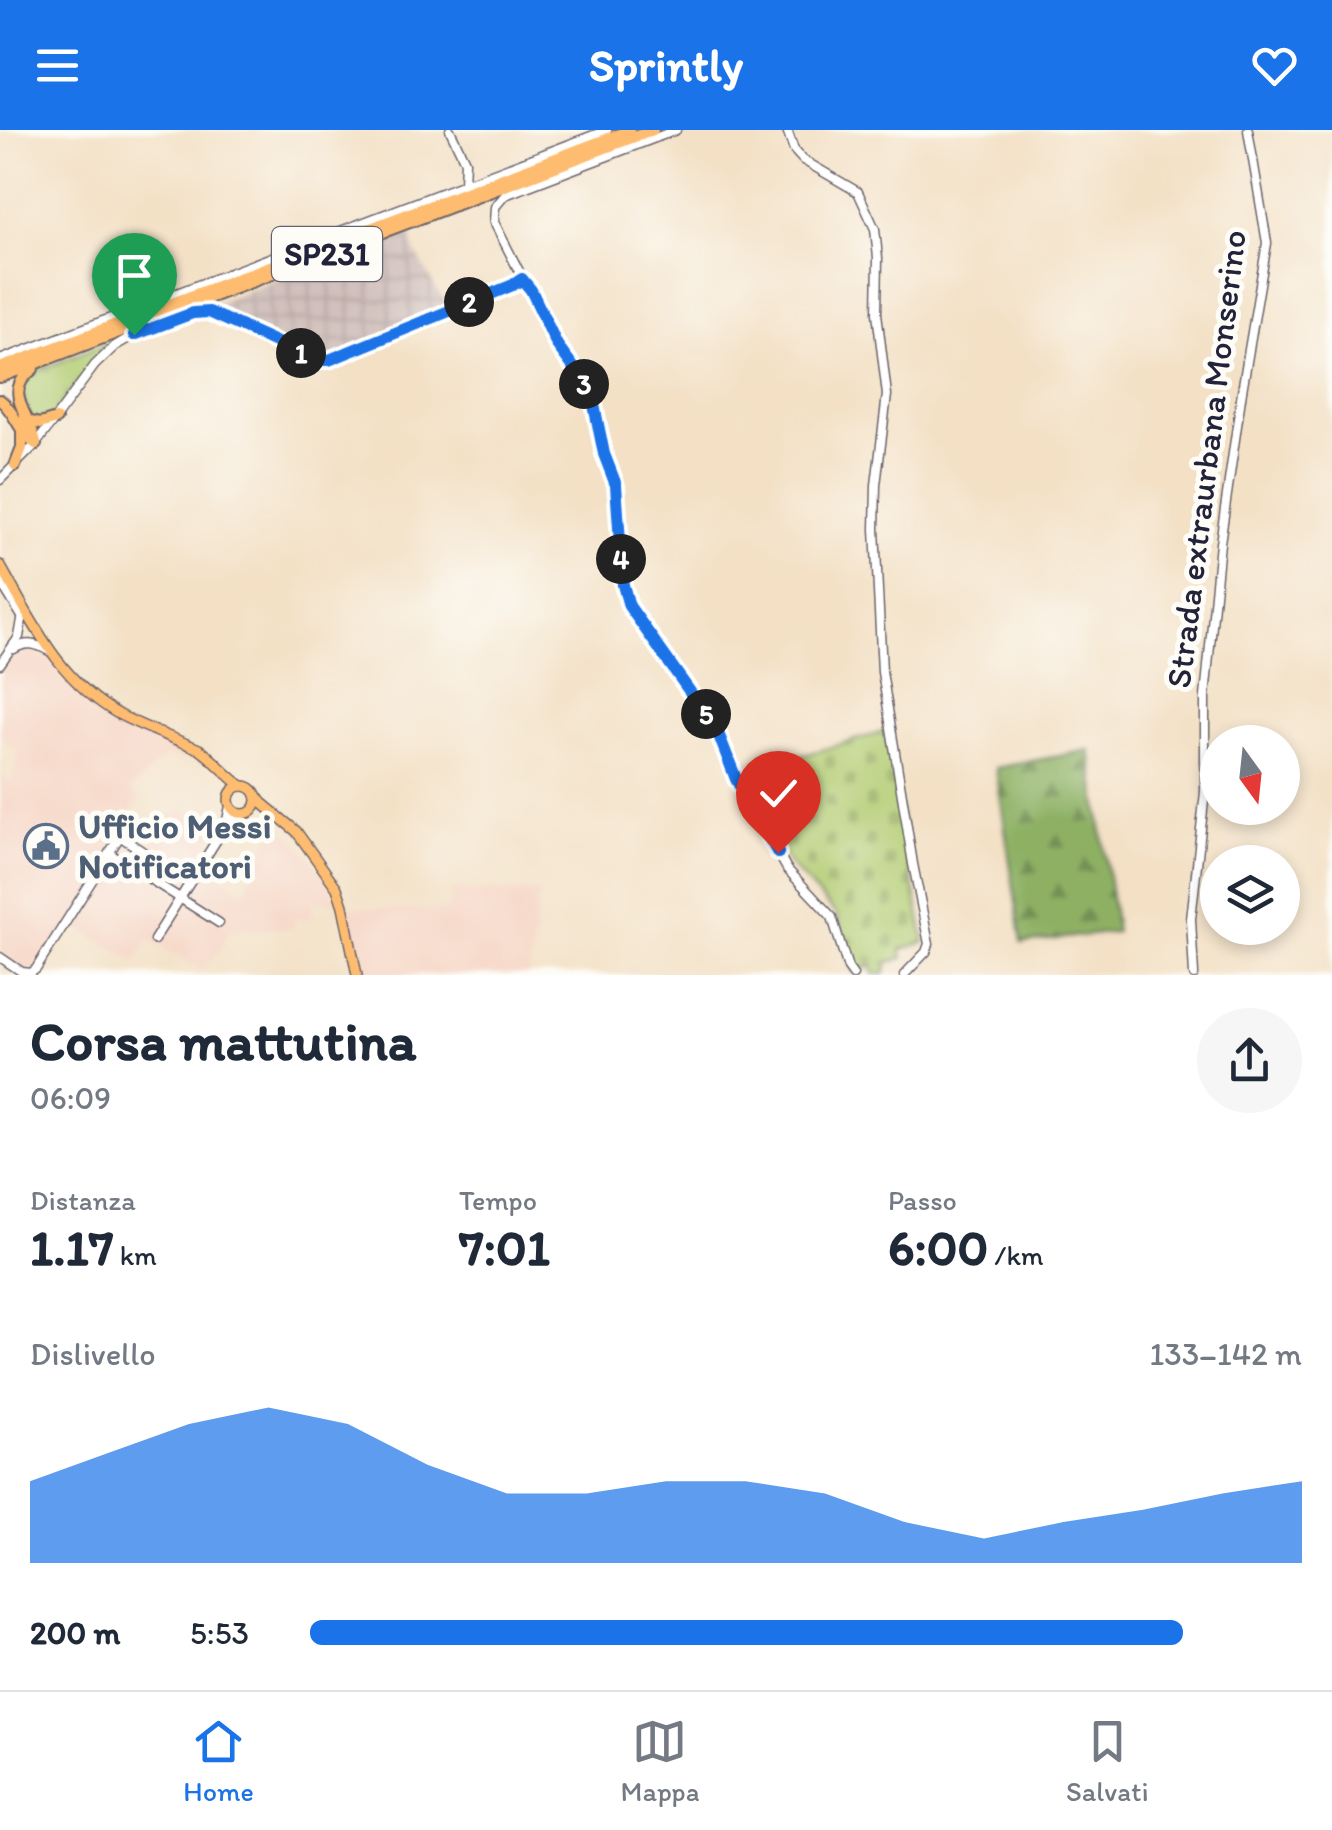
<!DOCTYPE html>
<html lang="it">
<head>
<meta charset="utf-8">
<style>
	:root { --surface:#fff; --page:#f6f6f7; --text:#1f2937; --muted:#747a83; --line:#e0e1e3; --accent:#1a73e8 }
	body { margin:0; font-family:Itim,sans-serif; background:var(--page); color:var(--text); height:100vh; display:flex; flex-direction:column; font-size:38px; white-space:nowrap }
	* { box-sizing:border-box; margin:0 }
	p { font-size:32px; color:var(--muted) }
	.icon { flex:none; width:55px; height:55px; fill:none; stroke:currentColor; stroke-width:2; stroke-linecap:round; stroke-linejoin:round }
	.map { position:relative; height:845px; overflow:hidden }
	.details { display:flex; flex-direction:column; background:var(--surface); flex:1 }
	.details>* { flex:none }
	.needle { width:65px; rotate:165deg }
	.tools { position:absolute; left:1200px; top:595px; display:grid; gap:20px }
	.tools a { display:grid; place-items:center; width:100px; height:100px; border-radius:50%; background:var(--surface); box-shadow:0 5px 15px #0003; font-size:50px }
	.pin { position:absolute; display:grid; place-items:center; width:85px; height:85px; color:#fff; margin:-102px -42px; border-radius:50% 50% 50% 0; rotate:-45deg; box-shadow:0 0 10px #0007 }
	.pin .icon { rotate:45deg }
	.km { position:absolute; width:50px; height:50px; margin:-25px; border-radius:50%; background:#222; color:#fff; font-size:28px; line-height:50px; text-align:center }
	.round { display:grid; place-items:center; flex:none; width:105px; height:105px; border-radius:52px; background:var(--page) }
	.head { display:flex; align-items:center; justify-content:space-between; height:170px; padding:0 30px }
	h1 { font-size:55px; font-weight:800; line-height:75px }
	.figures { display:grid; grid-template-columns:repeat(3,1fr); gap:15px; height:170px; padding:10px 30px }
	.figures div { display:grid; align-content:center }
	.figures b { font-size:50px; font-weight:800 }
	.figures small { font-size:28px; font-weight:400 }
	.figures p { font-size:28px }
	.chart { height:280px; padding:20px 30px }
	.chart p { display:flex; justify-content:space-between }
	.chart svg { width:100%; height:180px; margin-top:10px; fill:var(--accent); opacity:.7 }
	ul { padding:0 30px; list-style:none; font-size:32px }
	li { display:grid; grid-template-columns:160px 120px 1fr; align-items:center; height:75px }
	li i { height:25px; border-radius:12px; background:var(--accent) }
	header { display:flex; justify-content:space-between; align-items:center; height:130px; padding:0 30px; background:var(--accent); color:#fff; font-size:45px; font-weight:800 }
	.dock { display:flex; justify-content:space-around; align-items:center; height:140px; border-top:2px solid var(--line); background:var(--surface); font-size:28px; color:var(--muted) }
	.dock a { display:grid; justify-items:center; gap:5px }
	.dock .active { color:var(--accent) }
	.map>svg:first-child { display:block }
	.built { fill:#f5d3c1 }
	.industrial { fill:url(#industrial-grid) }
	.grass { fill:url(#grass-tufts); stroke:#6a7756; stroke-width:2.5 }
	.forest { fill:url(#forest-firs); stroke:#586950; stroke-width:2.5 }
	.cemetery { fill:url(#cemetery-stones); stroke:#6a7756; stroke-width:2.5 }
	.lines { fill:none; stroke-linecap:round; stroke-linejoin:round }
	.minor-casing { stroke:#6b646b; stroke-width:11 }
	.major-casing { stroke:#6b646b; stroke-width:12 }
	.highway-casing { stroke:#6b646b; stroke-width:14 }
	.minor { stroke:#fff; stroke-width:8 }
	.major { stroke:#febc70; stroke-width:9 }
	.highway { stroke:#febc70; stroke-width:10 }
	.route-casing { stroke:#fff; stroke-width:20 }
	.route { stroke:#1a73e8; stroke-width:12 }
	.labels { text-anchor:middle; stroke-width:10; stroke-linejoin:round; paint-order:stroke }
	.shield { fill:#fdfcf7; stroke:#646373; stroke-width:2.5 }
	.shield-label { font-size:32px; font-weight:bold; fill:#22223b }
	.street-label { font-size:35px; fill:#22223b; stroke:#fdfcf7 }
	.service-label { font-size:35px; font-weight:bold; fill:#4e5e75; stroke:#fdfcf7; text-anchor:start }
</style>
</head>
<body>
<header><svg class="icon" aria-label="menu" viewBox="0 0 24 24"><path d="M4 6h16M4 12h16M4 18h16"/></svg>Sprintly<svg class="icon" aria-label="heart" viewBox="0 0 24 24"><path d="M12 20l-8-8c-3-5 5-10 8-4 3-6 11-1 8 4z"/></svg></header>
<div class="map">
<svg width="1332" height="845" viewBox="0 0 1332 845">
	<defs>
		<pattern id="industrial-grid" width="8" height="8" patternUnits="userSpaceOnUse" patternTransform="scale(2.5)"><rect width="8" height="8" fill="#d1c0bc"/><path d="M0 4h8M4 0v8" fill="none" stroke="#b3a5a2"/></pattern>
		<pattern id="grass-tufts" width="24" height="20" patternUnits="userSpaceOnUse" patternTransform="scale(2.5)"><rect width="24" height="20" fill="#b2cc72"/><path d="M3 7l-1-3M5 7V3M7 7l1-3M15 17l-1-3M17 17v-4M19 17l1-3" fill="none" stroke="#99af64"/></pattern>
		<pattern id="forest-firs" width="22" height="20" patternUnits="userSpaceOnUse" patternTransform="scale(2.5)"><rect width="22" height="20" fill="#8db064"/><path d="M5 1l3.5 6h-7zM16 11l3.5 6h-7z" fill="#738f54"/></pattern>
		<pattern id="cemetery-stones" width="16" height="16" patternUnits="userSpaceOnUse" patternTransform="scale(2.5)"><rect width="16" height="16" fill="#b2cc72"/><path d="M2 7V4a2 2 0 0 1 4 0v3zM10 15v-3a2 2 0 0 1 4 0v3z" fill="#99af64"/></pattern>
	</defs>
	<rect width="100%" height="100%" fill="#fdfcf7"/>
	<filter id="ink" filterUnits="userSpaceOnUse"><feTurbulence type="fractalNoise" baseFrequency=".01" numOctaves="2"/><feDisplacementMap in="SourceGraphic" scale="20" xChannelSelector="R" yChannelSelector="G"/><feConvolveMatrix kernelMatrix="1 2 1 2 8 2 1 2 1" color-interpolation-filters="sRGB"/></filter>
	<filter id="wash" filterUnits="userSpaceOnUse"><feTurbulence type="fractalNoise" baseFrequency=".0048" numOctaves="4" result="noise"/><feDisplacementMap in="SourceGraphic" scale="40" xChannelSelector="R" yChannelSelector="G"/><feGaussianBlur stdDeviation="2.25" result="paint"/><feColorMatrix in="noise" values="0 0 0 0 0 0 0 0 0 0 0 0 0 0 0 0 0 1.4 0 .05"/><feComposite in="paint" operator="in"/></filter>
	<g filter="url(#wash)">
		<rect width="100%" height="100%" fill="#f3e0c5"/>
		<!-- built -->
		<g class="built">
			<path d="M25 518 40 521 84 563 123 593 187 621 183 630 167 625 130 659 139 669 121 699 149 716 168 687 185 679 216 699 191 743 200 749 208 737 245 761 278 690 313 731 327 751 338 773 312 772V789H295L294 799 229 800 221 818 202 841 149 810 136 831 76 797 72 802 67 800 41 845H17L0 833V645L12 652 18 621 0 607V541L19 520Z"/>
			<path d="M451 760 541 762 528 845H361L348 777 445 781 450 777Z"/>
		</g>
		<!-- industrial -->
		<path class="industrial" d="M410 96 414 119 438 162 451 176 335 226 317 227 214 180 206 178Z"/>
		<!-- grass -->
		<path class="grass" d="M127 205 98 227 54 284 50 288 32 290 19 257 36 241Z"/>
		<!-- forest -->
		<path class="forest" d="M1090 620 1116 802 1022 813 996 638Z"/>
		<!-- cemetery -->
		<path class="cemetery" d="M887 601 907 723 925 812 901 819 903 828 886 833 887 840 885 841V844H874L872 836 854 842 837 785 789 734 738 644Z"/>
	</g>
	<g filter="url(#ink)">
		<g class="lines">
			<defs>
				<g id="minor">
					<path d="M450 0 465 31 464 54"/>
					<path d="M787 0 794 20 803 30 858 62 875 99 878 128 877 183 887 265 876 355 875 399 882 542 913 734 929 814 926 822 904 845"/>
					<path d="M523 149 531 160 561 222 580 245 593 271 605 324 618 366 623 455 629 476 710 590 737 649 787 739 832 787 848 838 853 845"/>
					<path d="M0 230 607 0"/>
					<path d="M0 350 36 314 95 235 115 216 134 205 193 183 205 182 220 186 315 230 325 231 338 228 450 179 513 155 523 149 494 92 495 77 505 65 676 0"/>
					<path d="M0 451 21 485"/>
					<path d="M14 519C27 511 36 514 49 521"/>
					<path d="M0 534 19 507 24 478"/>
					<path d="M93 689 190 752"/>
					<path d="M226 695 241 684"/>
					<path d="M109 723 219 793"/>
					<path d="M154 810 226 695 230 676"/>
					<path d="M0 827 22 842 31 843 36 839 120 706"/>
					<path d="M1194 845 1191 789 1205 662V567L1220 413 1242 261 1267 113 1248 0"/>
				</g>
				<g id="major">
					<path d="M0 435C33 493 59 551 120 585 145 598 173 608 199 619 215 630 226 645 242 656"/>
					<circle cx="243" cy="670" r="14"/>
					<path d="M256 665 262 673 296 701 337 758 343 776 357 845"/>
				</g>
				<g id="highway">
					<path d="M0 238 630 0"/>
					<path d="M33 239C0 263 32 286 36 314"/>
					<path d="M0 247 653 0"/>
					<path d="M0 270C16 282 19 304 36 314"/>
					<path d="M24 290 40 294 56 289"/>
					<path d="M15 336 22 318V302"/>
				</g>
			</defs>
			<!-- minor casing -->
			<use href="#minor" class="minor-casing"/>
			<!-- major casing -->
			<use href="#major" class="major-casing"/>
			<!-- highway casing -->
			<use href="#highway" class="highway-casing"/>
			<!-- minor -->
			<use href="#minor" class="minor"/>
			<!-- major -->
			<use href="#major" class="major"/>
			<!-- highway -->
			<use href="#highway" class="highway"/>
		</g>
	</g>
	<g class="lines" filter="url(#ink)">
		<defs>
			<path id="route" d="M134 205 193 183 209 182 315 230H329L513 155 522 149 531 160 557 215 580 246 593 270 604 324 616 355 623 455 629 476 710 590 718 603 736 649 778 723"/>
		</defs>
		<!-- route casing -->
		<use href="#route" class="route-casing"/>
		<!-- route -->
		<use href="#route" class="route"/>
	</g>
	<!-- icons -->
	<defs>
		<symbol id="civic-ring" viewBox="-11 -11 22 22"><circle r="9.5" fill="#fdfcf7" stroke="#5c6f8a" stroke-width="1.5"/><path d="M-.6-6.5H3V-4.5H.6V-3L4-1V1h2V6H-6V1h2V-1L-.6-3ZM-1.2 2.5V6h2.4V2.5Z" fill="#5c6f8a"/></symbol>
	</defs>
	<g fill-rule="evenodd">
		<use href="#civic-ring" x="21" y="691" width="50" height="50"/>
	</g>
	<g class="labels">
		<!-- shield labels -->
		<rect class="shield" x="272" y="97" width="110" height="54" rx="8"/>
		<g class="shield-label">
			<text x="327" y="135">SP231</text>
		</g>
		<!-- street labels -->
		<g class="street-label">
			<text transform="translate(1206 329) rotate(-83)" y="12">Strada extraurbana Monserino</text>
		</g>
		<!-- service labels -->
		<g class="service-label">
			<text x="78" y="708">Ufficio Messi<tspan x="78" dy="40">Notificatori</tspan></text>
		</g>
	</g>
</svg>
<div class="tools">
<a><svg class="needle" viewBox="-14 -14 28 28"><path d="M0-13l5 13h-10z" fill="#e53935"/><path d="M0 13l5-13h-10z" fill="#747a83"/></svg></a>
<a><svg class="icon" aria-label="layers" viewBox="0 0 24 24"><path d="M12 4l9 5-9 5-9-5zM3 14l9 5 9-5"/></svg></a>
</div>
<div class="pin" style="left:134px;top:205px;background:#1e9e55"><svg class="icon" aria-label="arrive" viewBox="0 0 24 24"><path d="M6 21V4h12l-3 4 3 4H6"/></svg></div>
<div class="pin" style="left:778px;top:723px;background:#d93025"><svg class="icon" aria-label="check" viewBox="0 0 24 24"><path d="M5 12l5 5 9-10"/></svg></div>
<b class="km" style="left:301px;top:223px">1</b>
<b class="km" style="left:469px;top:172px">2</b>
<b class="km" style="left:584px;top:254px">3</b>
<b class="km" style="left:621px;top:429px">4</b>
<b class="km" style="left:706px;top:584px">5</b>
</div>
<section class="details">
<div class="head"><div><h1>Corsa mattutina</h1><p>06:09</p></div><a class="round"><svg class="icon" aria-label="share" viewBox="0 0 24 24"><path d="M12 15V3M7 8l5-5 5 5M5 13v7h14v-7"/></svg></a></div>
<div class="figures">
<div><p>Distanza</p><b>1.17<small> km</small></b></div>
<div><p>Tempo</p><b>7:01</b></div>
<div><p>Passo</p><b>6:00<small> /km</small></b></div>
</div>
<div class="chart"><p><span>Dislivello</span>133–142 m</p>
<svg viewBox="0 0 160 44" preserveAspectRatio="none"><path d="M0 44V24L10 17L20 10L30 6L40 10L50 20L60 27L70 27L80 24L90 24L100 27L110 34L120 38L130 34L140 31L150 27L160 24V44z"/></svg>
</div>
<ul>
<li><b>200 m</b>5:53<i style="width:88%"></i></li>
</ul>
</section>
<nav class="dock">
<a class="active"><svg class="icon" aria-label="home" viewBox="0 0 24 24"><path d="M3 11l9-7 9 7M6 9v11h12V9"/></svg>Home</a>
<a><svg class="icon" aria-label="map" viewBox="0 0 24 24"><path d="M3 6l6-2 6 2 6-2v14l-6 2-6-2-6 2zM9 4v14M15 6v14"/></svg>Mappa</a>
<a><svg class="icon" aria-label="saved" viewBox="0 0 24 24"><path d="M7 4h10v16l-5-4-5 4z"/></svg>Salvati</a>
</nav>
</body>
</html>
